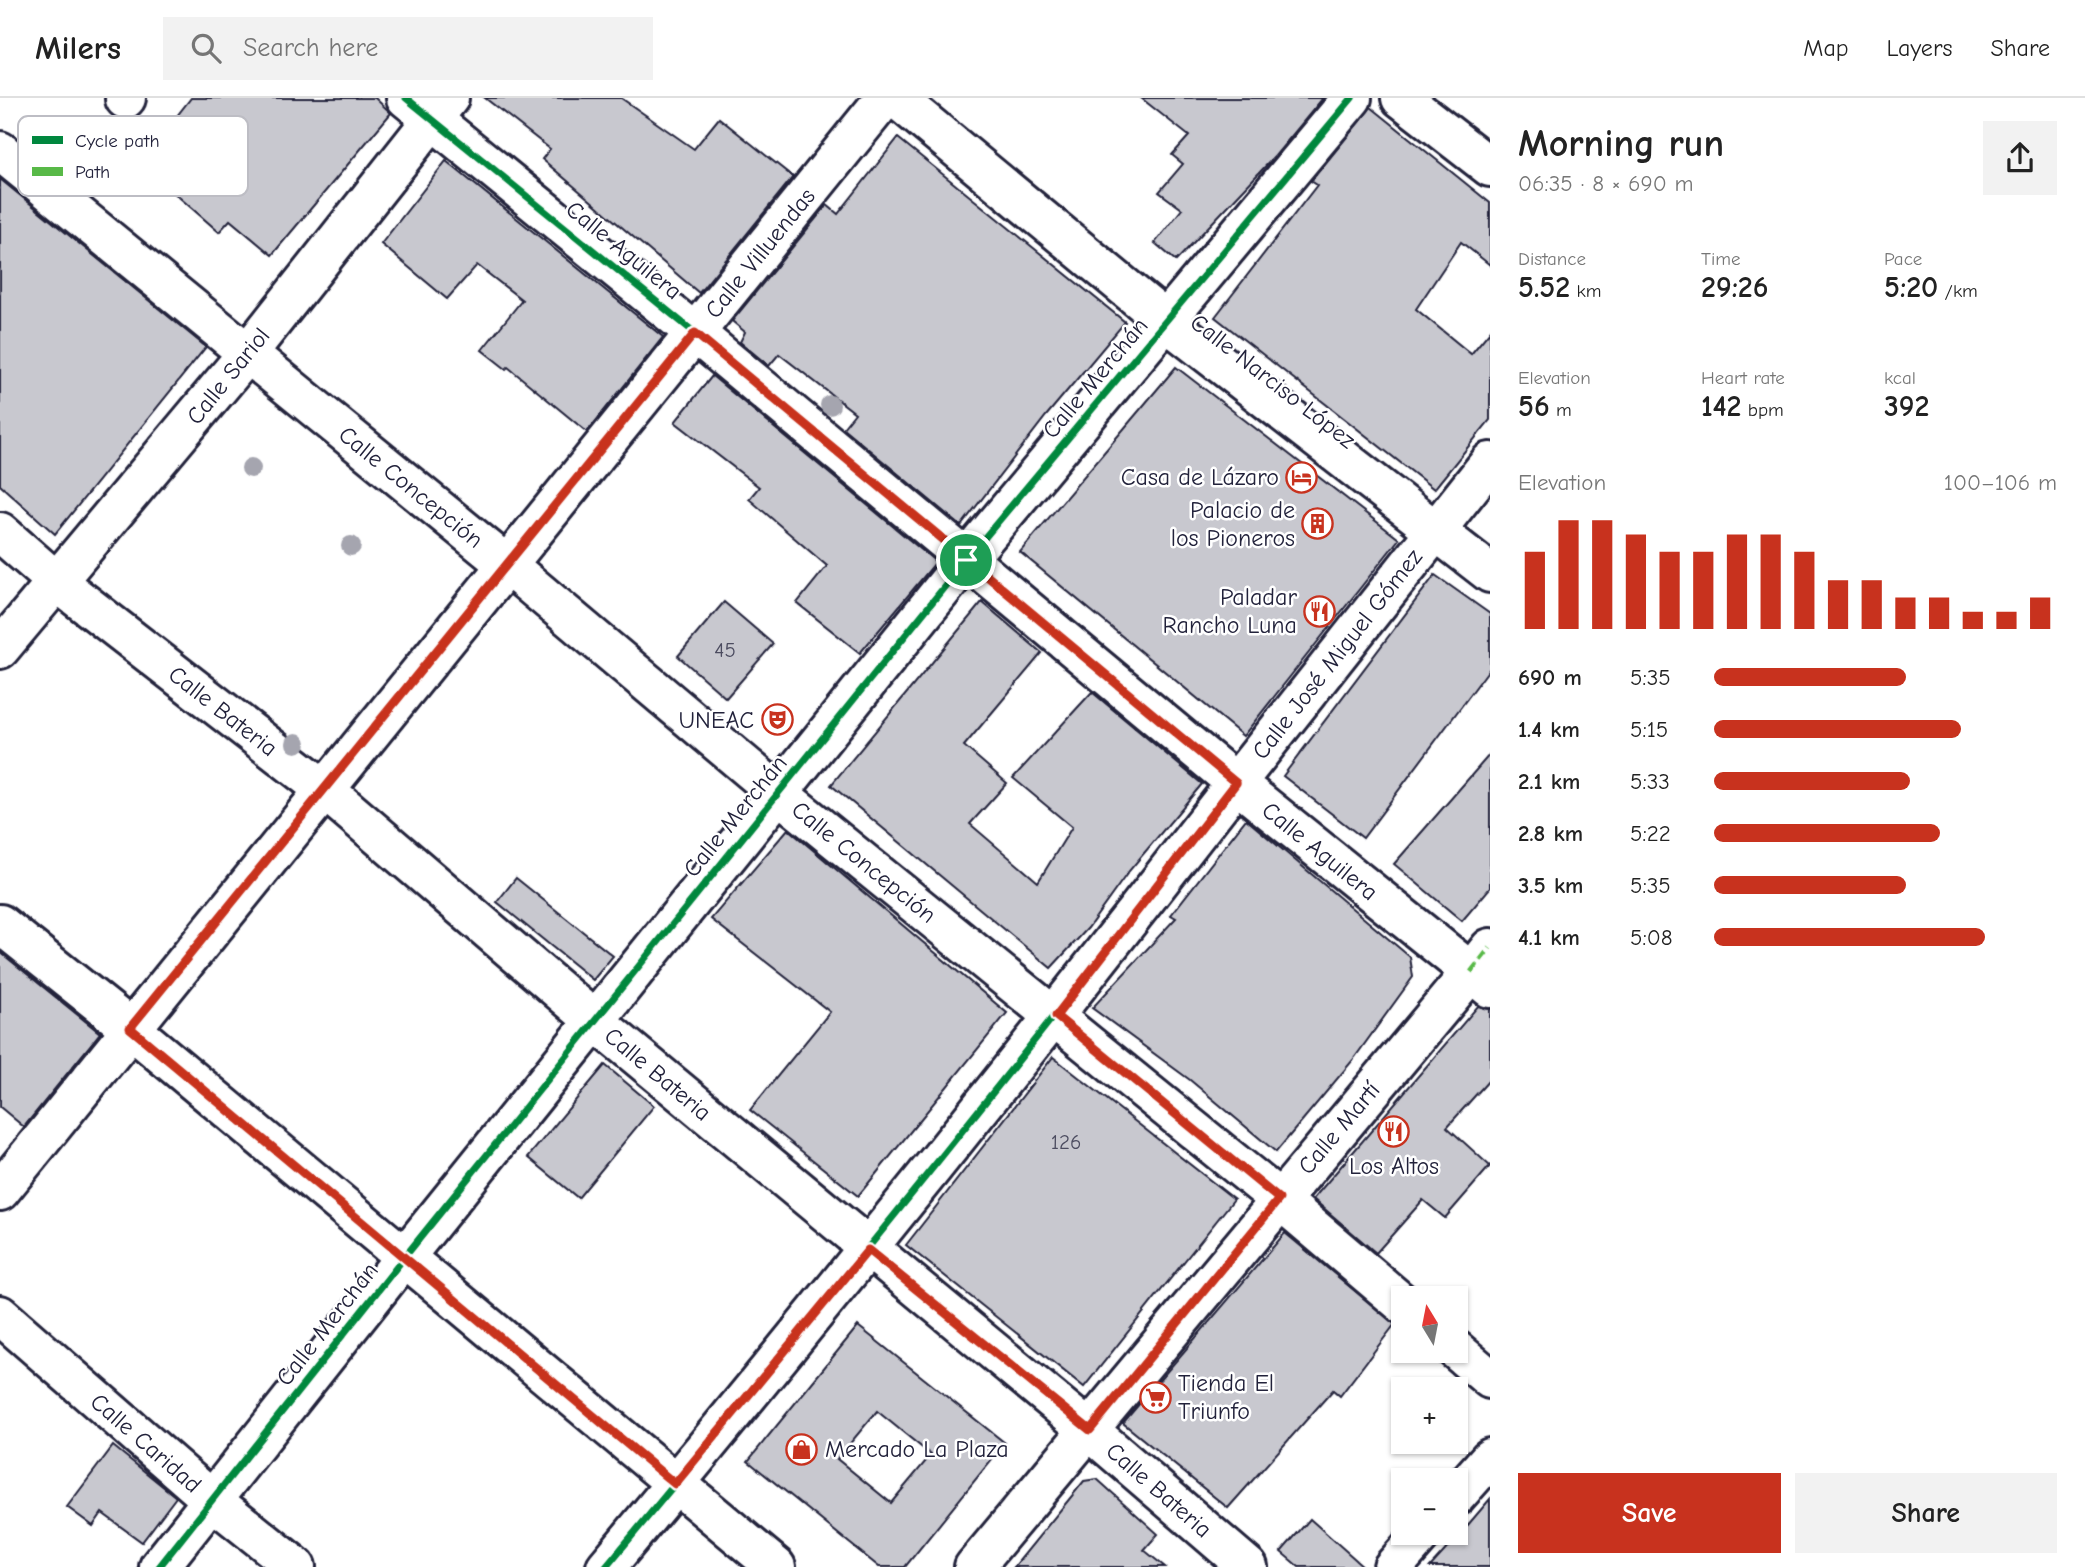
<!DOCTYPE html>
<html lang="en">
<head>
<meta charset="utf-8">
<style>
	:root { --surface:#fff; --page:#f2f2f2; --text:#222; --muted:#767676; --line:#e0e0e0; --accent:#c8321e }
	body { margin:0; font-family:"Comic Neue",sans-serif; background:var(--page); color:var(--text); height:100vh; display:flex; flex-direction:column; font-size:26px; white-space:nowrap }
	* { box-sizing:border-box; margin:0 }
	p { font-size:23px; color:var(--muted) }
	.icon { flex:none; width:38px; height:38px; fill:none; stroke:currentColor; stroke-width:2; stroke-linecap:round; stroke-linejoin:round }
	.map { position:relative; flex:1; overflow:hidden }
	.side { display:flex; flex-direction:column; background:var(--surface); width:595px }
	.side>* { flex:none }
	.needle { width:46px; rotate:350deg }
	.tools { position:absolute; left:1391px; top:1188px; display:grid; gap:14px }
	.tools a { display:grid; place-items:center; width:77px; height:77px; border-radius:0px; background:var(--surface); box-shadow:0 2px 5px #0004; font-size:35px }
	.pin { position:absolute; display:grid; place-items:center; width:60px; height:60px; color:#fff; margin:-30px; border:4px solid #fff; border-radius:50%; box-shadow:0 2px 7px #0007 }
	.round { display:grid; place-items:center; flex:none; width:74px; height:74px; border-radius:0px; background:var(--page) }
	.headline { display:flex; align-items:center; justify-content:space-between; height:119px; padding:0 28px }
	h1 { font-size:38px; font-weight:700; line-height:52px }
	.stats { display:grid; grid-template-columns:repeat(3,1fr); gap:10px; height:119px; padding:7px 28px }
	.stats div { display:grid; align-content:center }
	.stats b { font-size:30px; font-weight:700 }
	.stats small { font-size:19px; font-weight:400 }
	.stats p { font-size:19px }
	.chart { height:196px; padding:14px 28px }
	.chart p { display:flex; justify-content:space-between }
	.chart svg { width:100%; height:126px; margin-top:7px; stroke:var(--accent); stroke-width:6 }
	.primary-button { display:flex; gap:14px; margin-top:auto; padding:14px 28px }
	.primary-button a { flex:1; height:80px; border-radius:0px; background:var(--accent); color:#fff; font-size:28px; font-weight:700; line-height:80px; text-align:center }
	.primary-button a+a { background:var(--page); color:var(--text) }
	ul { padding:0 28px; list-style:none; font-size:23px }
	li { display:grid; grid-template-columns:112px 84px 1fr; align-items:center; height:52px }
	li i { height:18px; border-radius:9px; background:var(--accent) }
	header { display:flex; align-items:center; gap:42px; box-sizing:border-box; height:98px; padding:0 35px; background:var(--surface); border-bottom:2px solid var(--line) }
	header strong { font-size:33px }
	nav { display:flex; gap:38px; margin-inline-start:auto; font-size:24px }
	.search { width:490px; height:63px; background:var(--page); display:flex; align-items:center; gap:18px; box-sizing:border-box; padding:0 24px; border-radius:0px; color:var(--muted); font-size:26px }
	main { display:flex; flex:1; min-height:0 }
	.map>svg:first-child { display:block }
	.building { fill:#c8c8cf; stroke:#22223b; stroke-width:2; fill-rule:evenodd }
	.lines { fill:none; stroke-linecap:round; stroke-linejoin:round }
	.minor-casing { stroke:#22223b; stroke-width:44 }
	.major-casing { stroke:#22223b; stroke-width:44 }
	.minor { stroke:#fff; stroke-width:38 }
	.major { stroke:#fff; stroke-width:38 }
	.quiet { stroke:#58b947; stroke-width:5; stroke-dasharray:10 5; stroke-linecap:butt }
	.cycleway-casing { stroke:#fff; stroke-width:11 }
	.cycleway { stroke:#00873e; stroke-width:7 }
	.tree { fill:#a5a5af }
	.route-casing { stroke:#fff; stroke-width:14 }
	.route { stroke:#c8321e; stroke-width:9 }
	.labels { text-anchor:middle; stroke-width:5; stroke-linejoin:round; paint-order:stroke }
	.number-label { font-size:21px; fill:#4c4c60 }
	.street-label { font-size:24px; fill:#22223b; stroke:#fff }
	.poi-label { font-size:24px; fill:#22223b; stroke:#fff; text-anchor:end }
	.key { fill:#fff; stroke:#bdbdc4; stroke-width:2 }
	.key-label { font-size:19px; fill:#22223b }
</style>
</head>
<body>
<header>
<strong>Milers</strong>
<div class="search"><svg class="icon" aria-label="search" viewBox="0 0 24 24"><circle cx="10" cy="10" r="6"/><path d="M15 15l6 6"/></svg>Search here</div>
<nav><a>Map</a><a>Layers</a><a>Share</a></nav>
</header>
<main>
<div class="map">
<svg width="1490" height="1469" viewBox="0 0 1490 1469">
	<rect width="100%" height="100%" fill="#fff"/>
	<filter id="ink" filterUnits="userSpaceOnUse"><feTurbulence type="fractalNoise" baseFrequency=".0143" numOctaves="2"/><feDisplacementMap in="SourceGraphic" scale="14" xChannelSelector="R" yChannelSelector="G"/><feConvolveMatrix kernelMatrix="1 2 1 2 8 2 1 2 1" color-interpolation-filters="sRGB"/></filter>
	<g filter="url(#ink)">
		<!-- building -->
		<g class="building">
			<path d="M191 0H375L391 15 272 157 230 122 219 134 140 65Z"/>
			<path d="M485 0H621L694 51 719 20 793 79 699 195 542 61 550 51Z"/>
			<path d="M1141 0H1323L1275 58 1176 163 1155 145 1182 111 1159 94 1183 66 1172 57 1189 38Z"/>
			<path d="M1371 9 1490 105V167L1461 144 1416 211 1471 256 1490 233V322L1434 391 1215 219 1317 87 1311 83Z"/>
			<path d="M898 40 1125 224 1046 318 961 428 843 330 855 315 779 256 769 268 740 244 745 234 732 223 827 107 838 116Z"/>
			<path d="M446 63 663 239 587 334 508 269 506 271 482 252 522 202 477 167 447 201 381 146Z"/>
			<path d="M0 81 206 249 55 436 0 387Z"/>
			<path d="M1176 269 1399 441 1243 638 1020 454Z"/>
			<path d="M712 278 936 464 860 555 797 505 827 468 749 401 759 389 675 324Z"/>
			<path d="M1435 477 1490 516V570L1363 740 1283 678Z"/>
			<path d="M724 504 773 546 726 600 678 558Z"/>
			<path d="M982 504 1042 555 964 648 1007 685 970 726 1038 784 1072 729 1013 680 1092 594 1202 686 1129 773 1088 830 1051 870 831 687Z"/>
			<path d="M1490 656V790L1462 823 1394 766Z"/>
			<path d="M1246 721 1410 859 1413 879 1353 962 1276 1054 1190 982 1092 910 1176 820 1171 817Z"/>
			<path d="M788 731 1007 915 858 1098 750 1012 830 914 711 821Z"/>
			<path d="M516 780 613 858 593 882 497 804Z"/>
			<path d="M0 854 100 935 24 1029 0 1009Z"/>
			<path d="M1478 908 1490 911V981L1447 1029 1490 1068 1445 1120 1423 1102 1376 1155 1313 1101Z"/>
			<path d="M1053 959 1234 1101 1084 1289 906 1147Z"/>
			<path d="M605 967 654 1008 578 1100 528 1059Z"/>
			<path d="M1285 1135 1395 1226 1340 1298 1333 1292 1228 1410 1123 1325Z"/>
			<path d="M858 1228 1005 1345 905 1469H879L748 1363ZM877 1313 931 1357 891 1405 837 1361Z"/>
			<path d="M113 1348 176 1399 142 1444 102 1415 93 1428 67 1409Z"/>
			<path d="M1097 1381 1158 1436 1144 1452 1165 1469H1014L1084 1383Z"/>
			<path d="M1490 1401V1469H1430L1461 1435Z"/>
			<path d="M1310 1421 1364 1469H1299L1281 1454Z"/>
		</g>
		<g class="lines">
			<defs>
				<g id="minor">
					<path d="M406 0 695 235 1236 685C1031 950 821 1211 606 1469"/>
					<path d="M896 0 1167 224 1490 475"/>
					<path d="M1401 0 1490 69"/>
					<path d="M125 1 126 0"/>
					<path d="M0 53 507 467 778 695 1279 1101 1404 1207"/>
					<path d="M0 434 57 484 325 692 596 924 1090 1333 1248 1469"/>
					<path d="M0 551 247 256 449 0"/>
					<path d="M0 826 130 930 776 1469"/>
					<path d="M1490 850 1471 874 1490 890"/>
					<path d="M0 1093 885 0"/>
					<path d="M0 1217 212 1402 296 1469"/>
					<path d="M1456 1252 1490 1281"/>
					<path d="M159 1469 403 1161 966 462 1352 0"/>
				</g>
				<g id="major">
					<path d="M1456 1398 1490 1360"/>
					<path d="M974 1469 1471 874 1236 685 1490 364"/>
					<path d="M1393 1469 1423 1435"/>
				</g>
			</defs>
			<!-- minor casing -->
			<use href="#minor" class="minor-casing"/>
			<!-- major casing -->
			<use href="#major" class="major-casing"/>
			<!-- minor -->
			<use href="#minor" class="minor"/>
			<!-- major -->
			<use href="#major" class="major"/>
			<!-- quiet -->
			<path class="quiet" d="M1471 874 1490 850"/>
			<defs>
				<g id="cycleway">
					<path d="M406 0 695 235 1236 685C1031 950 821 1211 606 1469"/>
					<path d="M159 1469 403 1161 966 462 1352 0"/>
				</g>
			</defs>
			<!-- cycleway casing -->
			<use href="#cycleway" class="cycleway-casing"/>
			<!-- cycleway -->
			<use href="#cycleway" class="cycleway"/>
		</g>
		<!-- trees -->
		<g class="tree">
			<circle cx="830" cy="307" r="10"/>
			<circle cx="251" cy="370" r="10"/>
			<circle cx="351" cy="448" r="10"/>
			<circle cx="296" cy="645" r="10"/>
		</g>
	</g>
	<g class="lines" filter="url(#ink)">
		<defs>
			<path id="route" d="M695 235 1236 685 1056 918 1279 1101 1090 1332 868 1152 675 1386 130 930Z"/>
		</defs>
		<!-- route casing -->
		<use href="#route" class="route-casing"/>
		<!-- route -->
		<use href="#route" class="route"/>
	</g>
	<!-- icons -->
	<defs>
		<symbol id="hotel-ring" viewBox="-11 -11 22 22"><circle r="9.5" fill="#fff" stroke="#c8321e" stroke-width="1.5"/><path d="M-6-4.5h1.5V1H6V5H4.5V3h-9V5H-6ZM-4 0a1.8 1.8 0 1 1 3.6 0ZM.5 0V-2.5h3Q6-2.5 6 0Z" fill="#c8321e"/></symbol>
		<symbol id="building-ring" viewBox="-11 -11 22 22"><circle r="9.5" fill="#fff" stroke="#c8321e" stroke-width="1.5"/><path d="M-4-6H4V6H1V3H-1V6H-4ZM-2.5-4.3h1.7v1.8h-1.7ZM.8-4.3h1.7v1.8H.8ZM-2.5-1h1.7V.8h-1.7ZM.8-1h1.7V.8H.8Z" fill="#c8321e"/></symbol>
		<symbol id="restaurant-ring" viewBox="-11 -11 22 22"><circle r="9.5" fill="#fff" stroke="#c8321e" stroke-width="1.5"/><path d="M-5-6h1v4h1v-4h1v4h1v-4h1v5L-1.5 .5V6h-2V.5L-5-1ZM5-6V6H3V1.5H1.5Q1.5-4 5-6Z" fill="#c8321e"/></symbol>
		<symbol id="theatre-ring" viewBox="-11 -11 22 22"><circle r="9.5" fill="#fff" stroke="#c8321e" stroke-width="1.5"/><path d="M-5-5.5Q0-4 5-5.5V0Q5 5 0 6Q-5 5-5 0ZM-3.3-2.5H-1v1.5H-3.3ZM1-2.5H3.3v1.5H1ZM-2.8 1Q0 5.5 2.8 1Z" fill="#c8321e"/></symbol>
		<symbol id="supermarket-ring" viewBox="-11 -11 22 22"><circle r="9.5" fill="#fff" stroke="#c8321e" stroke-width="1.5"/><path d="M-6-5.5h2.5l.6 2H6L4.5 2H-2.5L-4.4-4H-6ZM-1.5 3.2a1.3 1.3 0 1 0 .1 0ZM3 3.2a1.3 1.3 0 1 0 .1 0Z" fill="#c8321e"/></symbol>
		<symbol id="shop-ring" viewBox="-11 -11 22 22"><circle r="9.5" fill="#fff" stroke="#c8321e" stroke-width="1.5"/><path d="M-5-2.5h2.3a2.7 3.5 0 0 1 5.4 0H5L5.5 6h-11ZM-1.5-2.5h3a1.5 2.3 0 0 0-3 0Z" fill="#c8321e"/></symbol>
	</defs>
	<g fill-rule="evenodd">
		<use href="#hotel-ring" x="1284" y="362" width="35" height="35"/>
		<use href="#building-ring" x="1300" y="408" width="35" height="35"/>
		<use href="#restaurant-ring" x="1302" y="496" width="35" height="35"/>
		<use href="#theatre-ring" x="760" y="604" width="35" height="35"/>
		<use href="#restaurant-ring" x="1376" y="1016" width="35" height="35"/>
		<use href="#supermarket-ring" x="1138" y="1282" width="35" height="35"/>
		<use href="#shop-ring" x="784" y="1334" width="35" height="35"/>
	</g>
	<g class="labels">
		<!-- number labels -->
		<g class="number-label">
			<text x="725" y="559">45</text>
			<text x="1066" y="1051">126</text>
		</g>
		<!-- street labels -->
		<g class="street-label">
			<text transform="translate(624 152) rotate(39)" y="8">Calle Aguilera</text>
			<text transform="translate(760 155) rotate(-51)" y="8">Calle Villuendas</text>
			<text transform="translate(228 278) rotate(-51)" y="8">Calle Sariol</text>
			<text transform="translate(1095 280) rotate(-50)" y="8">Calle Merchán</text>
			<text transform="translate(1273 283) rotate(38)" y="8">Calle Narciso López</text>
			<text transform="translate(411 389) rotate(39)" y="8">Calle Concepción</text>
			<text transform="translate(1337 556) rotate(-52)" y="8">Calle José Miguel Gómez</text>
			<text transform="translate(223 613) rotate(38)" y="8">Calle Bateria</text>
			<text transform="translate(735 718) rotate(-51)" y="8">Calle Merchán</text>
			<text transform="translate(1320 753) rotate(39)" y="8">Calle Aguilera</text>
			<text transform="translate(864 764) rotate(39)" y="8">Calle Concepción</text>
			<text transform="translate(658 976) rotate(40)" y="8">Calle Bateria</text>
			<text transform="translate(1339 1030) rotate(-50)" y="8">Calle Martí</text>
			<text transform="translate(327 1226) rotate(-52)" y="8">Calle Merchán</text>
			<text transform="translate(146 1345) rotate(41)" y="8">Calle Caridad</text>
			<text transform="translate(1159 1392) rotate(41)" y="8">Calle Bateria</text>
		</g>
		<!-- poi labels -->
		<g class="poi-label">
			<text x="1279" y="387">Casa de Lázaro</text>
			<text x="1295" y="420">Palacio de<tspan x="1295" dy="28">los Pioneros</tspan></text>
			<text x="1297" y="507">Paladar<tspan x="1297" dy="28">Rancho Luna</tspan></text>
			<text x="754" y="630">UNEAC</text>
			<text x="1394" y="1076" text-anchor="middle">Los Altos</text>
			<text x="1178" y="1293" text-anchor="start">Tienda El<tspan x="1178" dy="28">Triunfo</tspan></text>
			<text x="825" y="1359" text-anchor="start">Mercado La Plaza</text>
		</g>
	</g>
	<!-- legend -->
	<rect x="18" y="18" width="230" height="80" rx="10" class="key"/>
	<rect x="32" y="38" width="31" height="8" fill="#00873e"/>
	<rect x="32" y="69" width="31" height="9" fill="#58b947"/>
	<g class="key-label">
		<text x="75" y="49">Cycle path</text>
		<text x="75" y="80">Path</text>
	</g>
</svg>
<div class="tools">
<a><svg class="needle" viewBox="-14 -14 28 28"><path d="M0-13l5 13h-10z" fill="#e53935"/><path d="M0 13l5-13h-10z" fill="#767676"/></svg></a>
<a>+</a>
<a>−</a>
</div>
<div class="pin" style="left:966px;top:462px;background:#1e9e55"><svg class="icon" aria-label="arrive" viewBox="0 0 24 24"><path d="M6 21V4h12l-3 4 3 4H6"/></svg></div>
</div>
<section class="side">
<div class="headline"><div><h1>Morning run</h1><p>06:35 · 8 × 690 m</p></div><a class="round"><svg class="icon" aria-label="share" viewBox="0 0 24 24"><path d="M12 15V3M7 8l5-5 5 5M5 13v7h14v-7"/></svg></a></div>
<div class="stats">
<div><p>Distance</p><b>5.52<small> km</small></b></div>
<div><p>Time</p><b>29:26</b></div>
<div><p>Pace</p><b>5:20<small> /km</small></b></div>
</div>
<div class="stats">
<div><p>Elevation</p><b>56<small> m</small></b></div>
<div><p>Heart rate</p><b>142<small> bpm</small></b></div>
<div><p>kcal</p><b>392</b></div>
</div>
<div class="chart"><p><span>Elevation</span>100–106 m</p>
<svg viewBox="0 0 160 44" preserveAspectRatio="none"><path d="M5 44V17M15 44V6M25 44V6M35 44V11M45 44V17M55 44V17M65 44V11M75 44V11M85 44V17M95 44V27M105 44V27M115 44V33M125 44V33M135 44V38M145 44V38M155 44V33"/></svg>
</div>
<ul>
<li><b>690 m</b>5:35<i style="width:56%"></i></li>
<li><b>1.4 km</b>5:15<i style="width:72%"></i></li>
<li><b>2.1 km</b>5:33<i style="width:57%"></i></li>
<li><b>2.8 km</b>5:22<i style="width:66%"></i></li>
<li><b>3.5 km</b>5:35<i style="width:56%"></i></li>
<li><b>4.1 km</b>5:08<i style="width:79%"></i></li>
</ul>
<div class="primary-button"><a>Save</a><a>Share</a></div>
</section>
</main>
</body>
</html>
